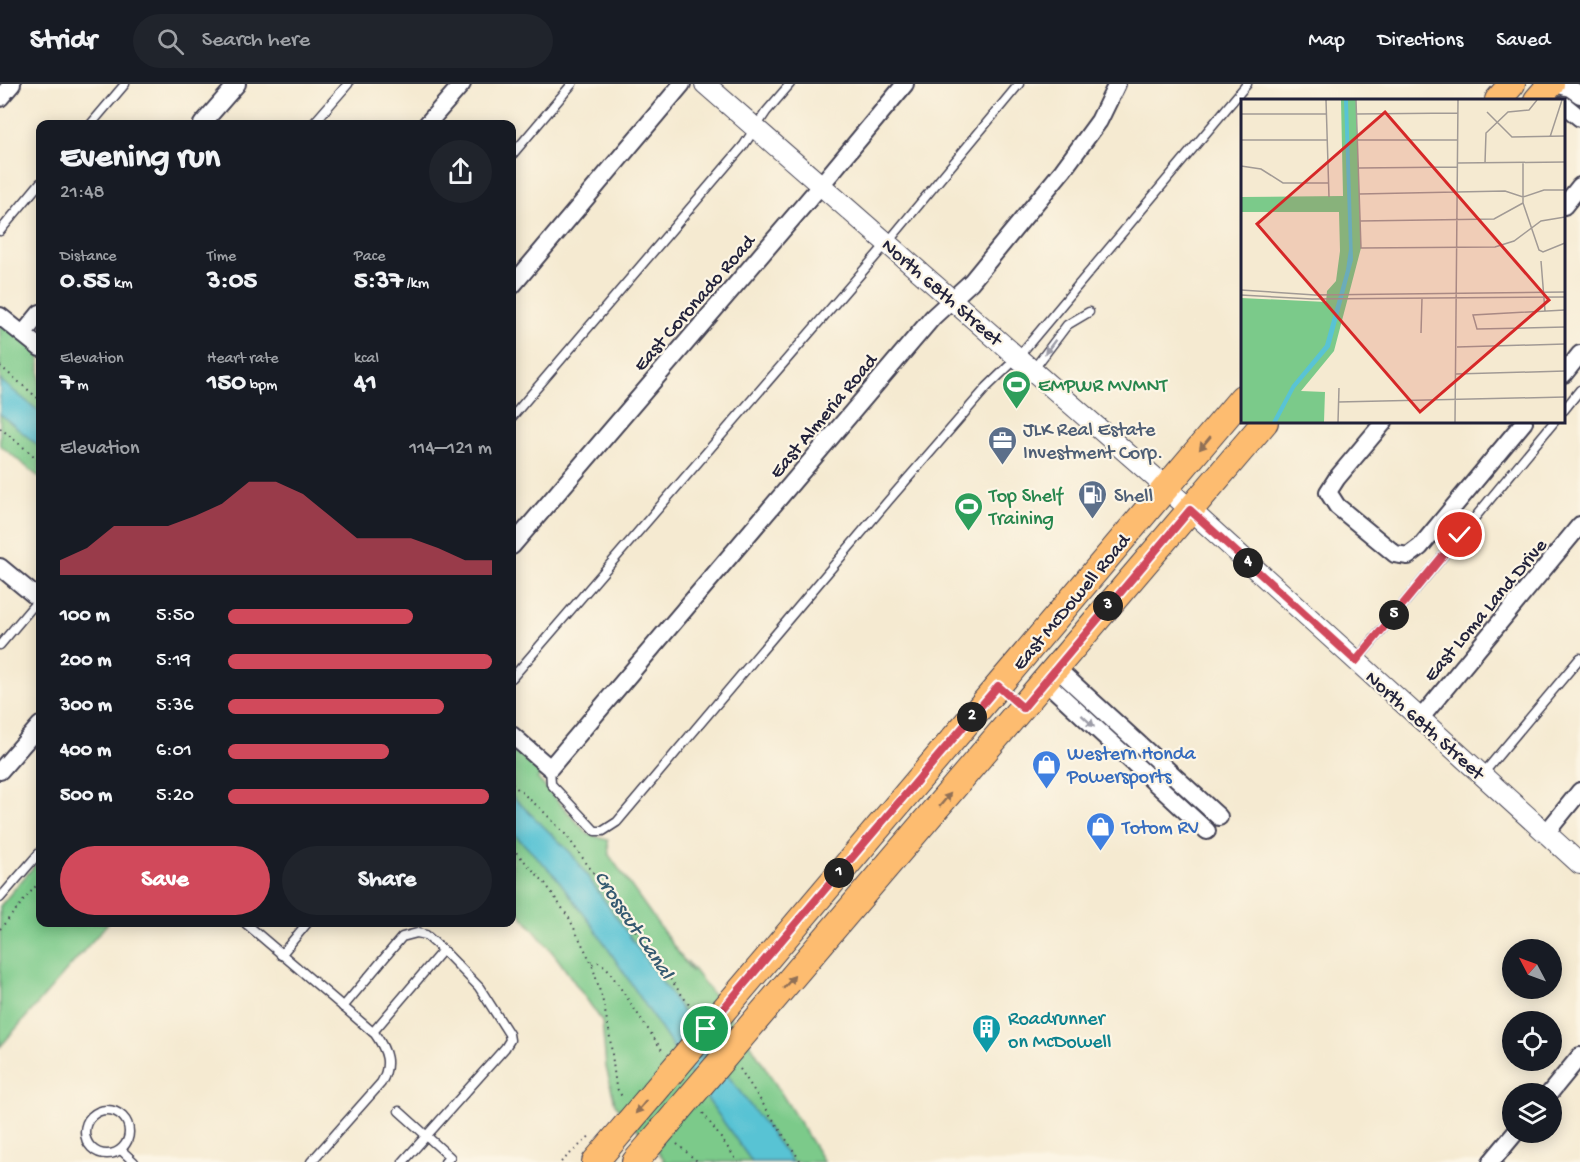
<!DOCTYPE html>
<html lang="en">
<head>
<meta charset="utf-8">
<style>
	:root { --surface:#171b24; --page:#20242c; --text:#f1f3f6; --muted:#9ea1a6; --line:#363941; --accent:#d1495b }
	body { margin:0; font-family:"Gochi Hand",sans-serif; background:var(--page); color:var(--text); height:100vh; display:flex; flex-direction:column; font-size:22px; white-space:nowrap }
	* { box-sizing:border-box; margin:0 }
	p { font-size:20px; color:var(--muted) }
	.icon { flex:none; width:33px; height:33px; fill:none; stroke:currentColor; stroke-width:2; stroke-linecap:round; stroke-linejoin:round }
	.map { position:relative; flex:1; overflow:hidden }
	.details { position:absolute; left:36px; top:36px; width:480px; height:807px; display:flex; flex-direction:column; background:var(--surface); border-radius:12px; box-shadow:0 3px 15px #0003 }
	.details>* { flex:none }
	.needle { width:39px; rotate:311deg }
	.controls { position:absolute; left:1502px; top:855px; display:grid; gap:12px }
	.controls a { display:grid; place-items:center; width:60px; height:60px; border-radius:50%; background:var(--surface); box-shadow:0 3px 15px #0003; font-size:30px }
	.pin { position:absolute; display:grid; place-items:center; width:51px; height:51px; color:#fff; margin:-26px; border:3px solid #fff; border-radius:50%; box-shadow:0 2px 6px #0007 }
	.km { position:absolute; width:30px; height:30px; margin:-15px; border-radius:50%; background:#222; color:#fff; font-size:16px; line-height:30px; text-align:center }
	.round { display:grid; place-items:center; flex:none; width:63px; height:63px; border-radius:32px; background:var(--page) }
	.head { display:flex; align-items:center; justify-content:space-between; height:102px; padding:0 24px }
	h1 { font-size:33px; font-weight:700; line-height:45px }
	.figures { display:grid; grid-template-columns:repeat(3,1fr); gap:9px; height:102px; padding:6px 24px }
	.figures div { display:grid; align-content:center }
	.figures b { font-size:26px; font-weight:700 }
	.figures small { font-size:16px; font-weight:400 }
	.figures p { font-size:16px }
	.chart { height:168px; padding:12px 24px }
	.chart p { display:flex; justify-content:space-between }
	.chart svg { width:100%; height:108px; margin-top:6px; fill:var(--accent); opacity:.7 }
	.cta { display:flex; gap:12px; margin-top:auto; padding:12px 24px }
	.cta a { flex:1; height:69px; border-radius:36px; background:var(--accent); color:#fff; font-size:24px; font-weight:700; line-height:69px; text-align:center }
	.cta a+a { background:var(--page); color:var(--text) }
	ul { padding:0 24px; list-style:none; font-size:20px }
	li { display:grid; grid-template-columns:96px 72px 1fr; align-items:center; height:45px }
	li i { height:15px; border-radius:8px; background:var(--accent) }
	header { display:flex; align-items:center; gap:36px; box-sizing:border-box; height:84px; padding:0 30px; background:var(--surface); border-bottom:2px solid var(--line) }
	header strong { font-size:28px }
	nav { display:flex; gap:33px; margin-inline-start:auto; font-size:21px }
	.search { width:420px; height:54px; background:var(--page); display:flex; align-items:center; gap:15px; box-sizing:border-box; padding:0 21px; border-radius:33px; color:var(--muted); font-size:22px }
	.map>svg:first-child { display:block }
	.green { fill:#7bca8a; stroke:#4e7662; stroke-width:1.5 }
	.water { fill:#59c3d4; stroke:#3e7288; stroke-width:1.5 }
	.lines { fill:none; stroke-linecap:round; stroke-linejoin:round }
	.service-casing { stroke:#424052; stroke-width:11 }
	.minor-casing { stroke:#424052; stroke-width:20 }
	.tertiary-casing { stroke:#424052; stroke-width:22 }
	.primary-casing { stroke:#424052; stroke-width:28 }
	.path { stroke:#424052; stroke-width:2; stroke-dasharray:1.5 4.5; stroke-linecap:butt }
	.service { stroke:#fff; stroke-width:8 }
	.minor { stroke:#fff; stroke-width:16 }
	.tertiary { stroke:#fff; stroke-width:20 }
	.primary { stroke:#fdbc70; stroke-width:26 }
	.oneway { fill:#9c9ca7 }
	.oneway2 { fill:#906f56 }
	.route-casing { stroke:#fff; stroke-width:12 }
	.route { stroke:#d1495b; stroke-width:8 }
	.labels { text-anchor:middle; stroke-width:4.5; stroke-linejoin:round; paint-order:stroke }
	.street-label { font-size:20px; fill:#22223b; stroke:#fcf5e5 }
	.leisure-label { font-size:20px; fill:#27864d; stroke:#fcf5e5; text-anchor:start }
	.service-label { font-size:20px; fill:#4e5e75; stroke:#fcf5e5; text-anchor:start }
	.shop-label { font-size:20px; fill:#366cbe; stroke:#fcf5e5; text-anchor:start }
	.culture-label { font-size:20px; fill:#0d838f; stroke:#fcf5e5; text-anchor:start }
	.water-label { font-size:21px; font-style:italic; fill:#355a71; stroke:#fcf5e5 }
	.inset-road { fill:none; stroke:#a19a95; stroke-width:1.5 }
	.view { fill:#d62828; fill-opacity:0.15; stroke:#d62828; stroke-width:3 }
	.inset-edge { fill:none; stroke:#22223b; stroke-width:3 }
</style>
</head>
<body>
<header>
<strong>Stridr</strong>
<div class="search"><svg class="icon" aria-label="search" viewBox="0 0 24 24"><circle cx="10" cy="10" r="6"/><path d="M15 15l6 6"/></svg>Search here</div>
<nav><a>Map</a><a>Directions</a><a>Saved</a></nav>
</header>
<div class="map">
<svg width="1580" height="1078" viewBox="0 0 1580 1078">
	<rect width="100%" height="100%" fill="#fcf5e5"/>
	<filter id="ink" filterUnits="userSpaceOnUse"><feTurbulence type="fractalNoise" baseFrequency=".0167" numOctaves="2"/><feDisplacementMap in="SourceGraphic" scale="12" xChannelSelector="R" yChannelSelector="G"/><feConvolveMatrix kernelMatrix="1 2 1 2 8 2 1 2 1" color-interpolation-filters="sRGB"/></filter>
	<filter id="wash" filterUnits="userSpaceOnUse"><feTurbulence type="fractalNoise" baseFrequency=".008" numOctaves="4" result="noise"/><feDisplacementMap in="SourceGraphic" scale="24" xChannelSelector="R" yChannelSelector="G"/><feGaussianBlur stdDeviation="1.35" result="paint"/><feColorMatrix in="noise" values="0 0 0 0 0 0 0 0 0 0 0 0 0 0 0 0 0 1.4 0 .05"/><feComposite in="paint" operator="in"/></filter>
	<g filter="url(#wash)">
		<rect width="100%" height="100%" fill="#f5ead1"/>
		<!-- green -->
		<g class="green">
			<path d="M0 232 40 264V394L0 361Z"/>
			<path d="M512 651 550 684 537 694 588 750 608 756 609 771 692 888 687 877 750 959 824 1078H662L664 1075 615 1020 606 983 602 937 557 874 512 820Z"/>
			<path d="M40 775V838L108 839 0 963V822Z"/>
		</g>
		<!-- water -->
		<g class="water">
			<path d="M0 296 40 328V363L0 330Z"/>
			<path d="M512 712 571 769 729 993 792 1078H752L708 1016 595 845 557 794 512 748Z"/>
		</g>
	</g>
	<g filter="url(#ink)">
		<g class="lines">
			<defs>
				<g id="service">
					<path d="M91 40 125 0"/>
					<path d="M313 40 348 0"/>
					<path d="M512 71 572 0"/>
					<path d="M0 147 40 99"/>
					<path d="M1033 286 1067 241 1089 228"/>
					<path d="M1564 326 1580 306"/>
					<path d="M512 333 744 61 766 28 790 0"/>
					<path d="M0 561 39 515"/>
					<path d="M1356 577 1554 338"/>
					<path d="M512 594 888 158 1019 0"/>
					<path d="M550 684 551 700 595 747H603L617 738 889 416 987 303 1018 273 1247 0"/>
					<path d="M1482 691 1580 574"/>
					<path d="M0 814 40 768"/>
					<path d="M244 838 375 950C387 967 392 980 381 999L311 1078"/>
					<path d="M281 871 308 838"/>
					<path d="M343 923 402 853 417 849 426 851 446 869 479 903 509 950 510 956 505 964 403 1078"/>
					<path d="M373 948 443 866"/>
					<circle cx="107" cy="1048" r="22"/>
					<path d="M399 1027 450 1073 445 1078"/>
					<path d="M121 1066 134 1078"/>
				</g>
				<g id="minor">
					<path d="M1556 0 1570 4 1580 11"/>
					<path d="M0 14 12 0"/>
					<path d="M1564 21 1580 34"/>
					<path d="M202 40 237 0"/>
					<path d="M427 40 462 0"/>
					<path d="M1564 122 1580 102"/>
					<path d="M512 202 682 0"/>
					<path d="M0 232 40 264"/>
					<path d="M23 250 40 229"/>
					<path d="M1564 290 1580 270"/>
					<path d="M1384 338 1337 394 1328 408 1337 422 1395 470 1408 472 1420 463 1524 338"/>
					<path d="M512 462 821 101 905 0"/>
					<path d="M0 483 40 516"/>
					<path d="M1056 584 1219 733"/>
					<path d="M1045 597 1207 747"/>
					<path d="M1420 635 1580 441"/>
					<path d="M512 651 550 684 933 233 971 198 1063 86 1099 37 1117 0"/>
					<path d="M0 687 40 641"/>
					<path d="M1546 749 1580 707"/>
					<path d="M1549 1010 1580 972"/>
					<path d="M1491 1078 1516 1048"/>
				</g>
				<path id="tertiary" d="M705 0 1152 391 1580 780"/>
				<g id="primary">
					<path d="M1498 16 1512 0"/>
					<path d="M1537 16 1551 0"/>
					<path d="M595 1078 1242 314"/>
					<path d="M635 1078 1265 338"/>
				</g>
			</defs>
			<!-- service casing -->
			<use href="#service" class="service-casing"/>
			<!-- minor casing -->
			<use href="#minor" class="minor-casing"/>
			<!-- tertiary casing -->
			<use href="#tertiary" class="tertiary-casing"/>
			<!-- primary casing -->
			<use href="#primary" class="primary-casing"/>
			<!-- path -->
			<g class="path">
				<path d="M0 282 40 316"/>
				<path d="M0 344 40 377"/>
				<path d="M512 700 542 726 566 751 695 929"/>
				<path d="M512 764 545 799 569 834 592 880 603 918 609 946 616 1003 623 1014"/>
				<path d="M0 845 40 797"/>
				<path d="M592 880 599 878 607 884 664 969"/>
				<path d="M740 985 801 1078"/>
				<path d="M703 1029 738 1078"/>
				<path d="M677 1060 698 1078"/>
				<path d="M561 1078 592 1050"/>
			</g>
			<!-- service -->
			<use href="#service" class="service"/>
			<!-- minor -->
			<use href="#minor" class="minor"/>
			<!-- tertiary -->
			<use href="#tertiary" class="tertiary"/>
			<!-- primary -->
			<use href="#primary" class="primary"/>
		</g>
		<!-- one-way arrows -->
		<defs><path id="oneway-solid" d="M-6-.8H1V-3.2L6.5 0L1 3.2V.8H-6Z" transform="scale(1.5)"/></defs>
		<g class="oneway">
			<use href="#oneway-solid" transform="translate(1050 263) rotate(127)"/>
			<use href="#oneway-solid" transform="translate(1088 637) rotate(43)"/>
		</g>
		<g class="oneway2">
			<use href="#oneway-solid" transform="translate(1205 359) rotate(130)"/>
			<use href="#oneway-solid" transform="translate(945 716) rotate(-50)"/>
			<use href="#oneway-solid" transform="translate(789 898) rotate(-49)"/>
			<use href="#oneway-solid" transform="translate(641 1023) rotate(130)"/>
		</g>
	</g>
	<g class="lines" filter="url(#ink)">
		<defs>
			<path id="route" d="M706 945 998 602 1023 624 1190 426 1356 577 1460 451"/>
		</defs>
		<!-- route casing -->
		<use href="#route" class="route-casing"/>
		<!-- route -->
		<use href="#route" class="route"/>
	</g>
	<!-- icons -->
	<defs>
		<symbol id="stadium-pin" viewBox="-11 -11 22 30"><path d="M0 17L-7.5 6A9.5 9.5 0 1 1 7.5 6Z" fill="#2e9e5b" stroke="#fcf5e5"/><path d="M0-5a6.5 5 0 1 0 0 10a6.5 5 0 1 0 0-10ZM-3.5-1.8h7v3.6h-7Z" fill="#fff"/></symbol>
		<symbol id="office-pin" viewBox="-11 -11 22 30"><path d="M0 17L-7.5 6A9.5 9.5 0 1 1 7.5 6Z" fill="#5c6f8a" stroke="#fcf5e5"/><path d="M-6-3h4V-5.5h4V-3h4V5H-6ZM-1-4.5V-3h2v-1.5ZM-6 0V1H6V0Z" fill="#fff"/></symbol>
		<symbol id="fuel-pin" viewBox="-11 -11 22 30"><path d="M0 17L-7.5 6A9.5 9.5 0 1 1 7.5 6Z" fill="#5c6f8a" stroke="#fcf5e5"/><path d="M-5.5-6h7V0h2V4h1.3V-2.5L3-4.5l.8-.8L6-3V5H2.5V1h-1V6h-7ZM-4.2-4.7v3.2H.2V-4.7Z" fill="#fff"/></symbol>
		<symbol id="shop-pin" viewBox="-11 -11 22 30"><path d="M0 17L-7.5 6A9.5 9.5 0 1 1 7.5 6Z" fill="#3f7fe0" stroke="#fcf5e5"/><path d="M-5-2.5h2.3a2.7 3.5 0 0 1 5.4 0H5L5.5 6h-11ZM-1.5-2.5h3a1.5 2.3 0 0 0-3 0Z" fill="#fff"/></symbol>
		<symbol id="building-pin" viewBox="-11 -11 22 30"><path d="M0 17L-7.5 6A9.5 9.5 0 1 1 7.5 6Z" fill="#0f9aa8" stroke="#fcf5e5"/><path d="M-4-6H4V6H1V3H-1V6H-4ZM-2.5-4.3h1.7v1.8h-1.7ZM.8-4.3h1.7v1.8H.8ZM-2.5-1h1.7V.8h-1.7ZM.8-1h1.7V.8H.8Z" fill="#fff"/></symbol>
	</defs>
	<g fill-rule="evenodd">
		<use href="#stadium-pin" x="1000" y="284" width="33" height="45"/>
		<use href="#office-pin" x="986" y="340" width="33" height="45"/>
		<use href="#fuel-pin" x="1076" y="394" width="33" height="45"/>
		<use href="#stadium-pin" x="952" y="406" width="33" height="45"/>
		<use href="#shop-pin" x="1030" y="664" width="33" height="45"/>
		<use href="#shop-pin" x="1084" y="726" width="33" height="45"/>
		<use href="#building-pin" x="970" y="928" width="33" height="45"/>
	</g>
	<g class="labels">
		<!-- street labels -->
		<g class="street-label">
			<text transform="translate(943 207) rotate(41)" y="7">North 68th Street</text>
			<text transform="translate(693 218) rotate(-49)" y="7">East Coronado Road</text>
			<text transform="translate(822 331) rotate(-50)" y="7">East Almeria Road</text>
			<text transform="translate(1070 517) rotate(-50)" y="7">East McDowell Road</text>
			<text transform="translate(1484 525) rotate(-50)" y="7">East Loma Land Drive</text>
			<text transform="translate(1426 640) rotate(42)" y="7">North 68th Street</text>
		</g>
		<!-- leisure labels -->
		<g class="leisure-label">
			<text x="1038" y="307">EMPWR MVMNT</text>
			<text x="989" y="417">Top Shelf<tspan x="989" dy="23">Training</tspan></text>
		</g>
		<!-- service labels -->
		<g class="service-label">
			<text x="1023" y="351">JLK Real Estate<tspan x="1023" dy="23">Investment Corp.</tspan></text>
			<text x="1114" y="417">Shell</text>
		</g>
		<!-- shop labels -->
		<g class="shop-label">
			<text x="1067" y="675">Western Honda<tspan x="1067" dy="23">Powersports</tspan></text>
			<text x="1122" y="749">Totom RV</text>
		</g>
		<!-- culture labels -->
		<g class="culture-label">
			<text x="1008" y="940">Roadrunner<tspan x="1008" dy="23">on McDowell</tspan></text>
		</g>
		<!-- water labels -->
		<g class="water-label">
			<text transform="translate(635 840) rotate(56)" y="7">Crosscut Canal</text>
		</g>
	</g>
	<!-- overview -->
	<g transform="translate(1241 15)">
		<rect width="324" height="324" fill="#f5ead1"/>
		<path d="M100 1H115L120 149 93 252 60 292 84 293 83 323H0V199L85 203 86 192 95 182 99 152 98 113H0V98L102 97Z" fill="#7bca8a"/>
		<path d="M103 1H107L112 161 89 248 54 289 36 323H31L51 286 84 246 105 171 108 150Z" fill="#59c3d4"/>
		<path class="inset-road" d="M85 1 88 98M115 1 120 149 254 148 273 142 300 122 324 118M246 13 271 38 324 37M0 15H85M115 15 217 14M309 38 321 1M0 41H86M117 41H217M217 64 324 63M244 64 245 34 267 13 288 11 296 1M282 64V104L298 151 302 153 324 144M0 67 20 70 42 84H87M118 69 217 68M118 95 264 92 282 98 303 91H324M119 122 253 120 282 104M300 162 304 212M0 191 74 196 324 193M0 196 71 200 324 198M324 211 232 216 236 230 324 228M180 234 181 199M216 248 324 245M215 275 324 272M97 303 324 298M97 323 98 289M214 323 217 1"/>
		<path class="view" d="M144 13 308 201 179 313 16 125Z"/>
		<rect width="324" height="324" class="inset-edge"/>
	</g>
</svg>
<div class="controls">
<a><svg class="needle" viewBox="-14 -14 28 28"><path d="M0-13l5 13h-10z" fill="#e53935"/><path d="M0 13l5-13h-10z" fill="#9ea1a6"/></svg></a>
<a><svg class="icon" aria-label="locate" viewBox="0 0 24 24"><circle cx="12" cy="12" r="6"/><path d="M12 2v4M12 18v4M2 12h4M18 12h4"/></svg></a>
<a><svg class="icon" aria-label="layers" viewBox="0 0 24 24"><path d="M12 4l9 5-9 5-9-5zM3 14l9 5 9-5"/></svg></a>
</div>
<div class="pin" style="left:706px;top:945px;background:#1e9e55"><svg class="icon" aria-label="arrive" viewBox="0 0 24 24"><path d="M6 21V4h12l-3 4 3 4H6"/></svg></div>
<div class="pin" style="left:1460px;top:451px;background:#d93025"><svg class="icon" aria-label="check" viewBox="0 0 24 24"><path d="M5 12l5 5 9-10"/></svg></div>
<b class="km" style="left:839px;top:789px">1</b>
<b class="km" style="left:972px;top:633px">2</b>
<b class="km" style="left:1108px;top:522px">3</b>
<b class="km" style="left:1248px;top:479px">4</b>
<b class="km" style="left:1394px;top:531px">5</b>
<section class="details">
<div class="head"><div><h1>Evening run</h1><p>21:48</p></div><a class="round"><svg class="icon" aria-label="share" viewBox="0 0 24 24"><path d="M12 15V3M7 8l5-5 5 5M5 13v7h14v-7"/></svg></a></div>
<div class="figures">
<div><p>Distance</p><b>0.55<small> km</small></b></div>
<div><p>Time</p><b>3:05</b></div>
<div><p>Pace</p><b>5:37<small> /km</small></b></div>
</div>
<div class="figures">
<div><p>Elevation</p><b>7<small> m</small></b></div>
<div><p>Heart rate</p><b>150<small> bpm</small></b></div>
<div><p>kcal</p><b>41</b></div>
</div>
<div class="chart"><p><span>Elevation</span>114–121 m</p>
<svg viewBox="0 0 160 44" preserveAspectRatio="none"><path d="M0 44V38L10 33L20 24L30 24L40 24L50 20L60 15L70 6L80 6L90 11L100 20L110 29L120 29L130 29L140 33L150 38L160 38V44z"/></svg>
</div>
<ul>
<li><b>100 m</b>5:50<i style="width:70%"></i></li>
<li><b>200 m</b>5:19<i style="width:100%"></i></li>
<li><b>300 m</b>5:36<i style="width:82%"></i></li>
<li><b>400 m</b>6:01<i style="width:61%"></i></li>
<li><b>500 m</b>5:20<i style="width:99%"></i></li>
</ul>
<div class="cta"><a>Save</a><a>Share</a></div>
</section>
</div>
</body>
</html>
